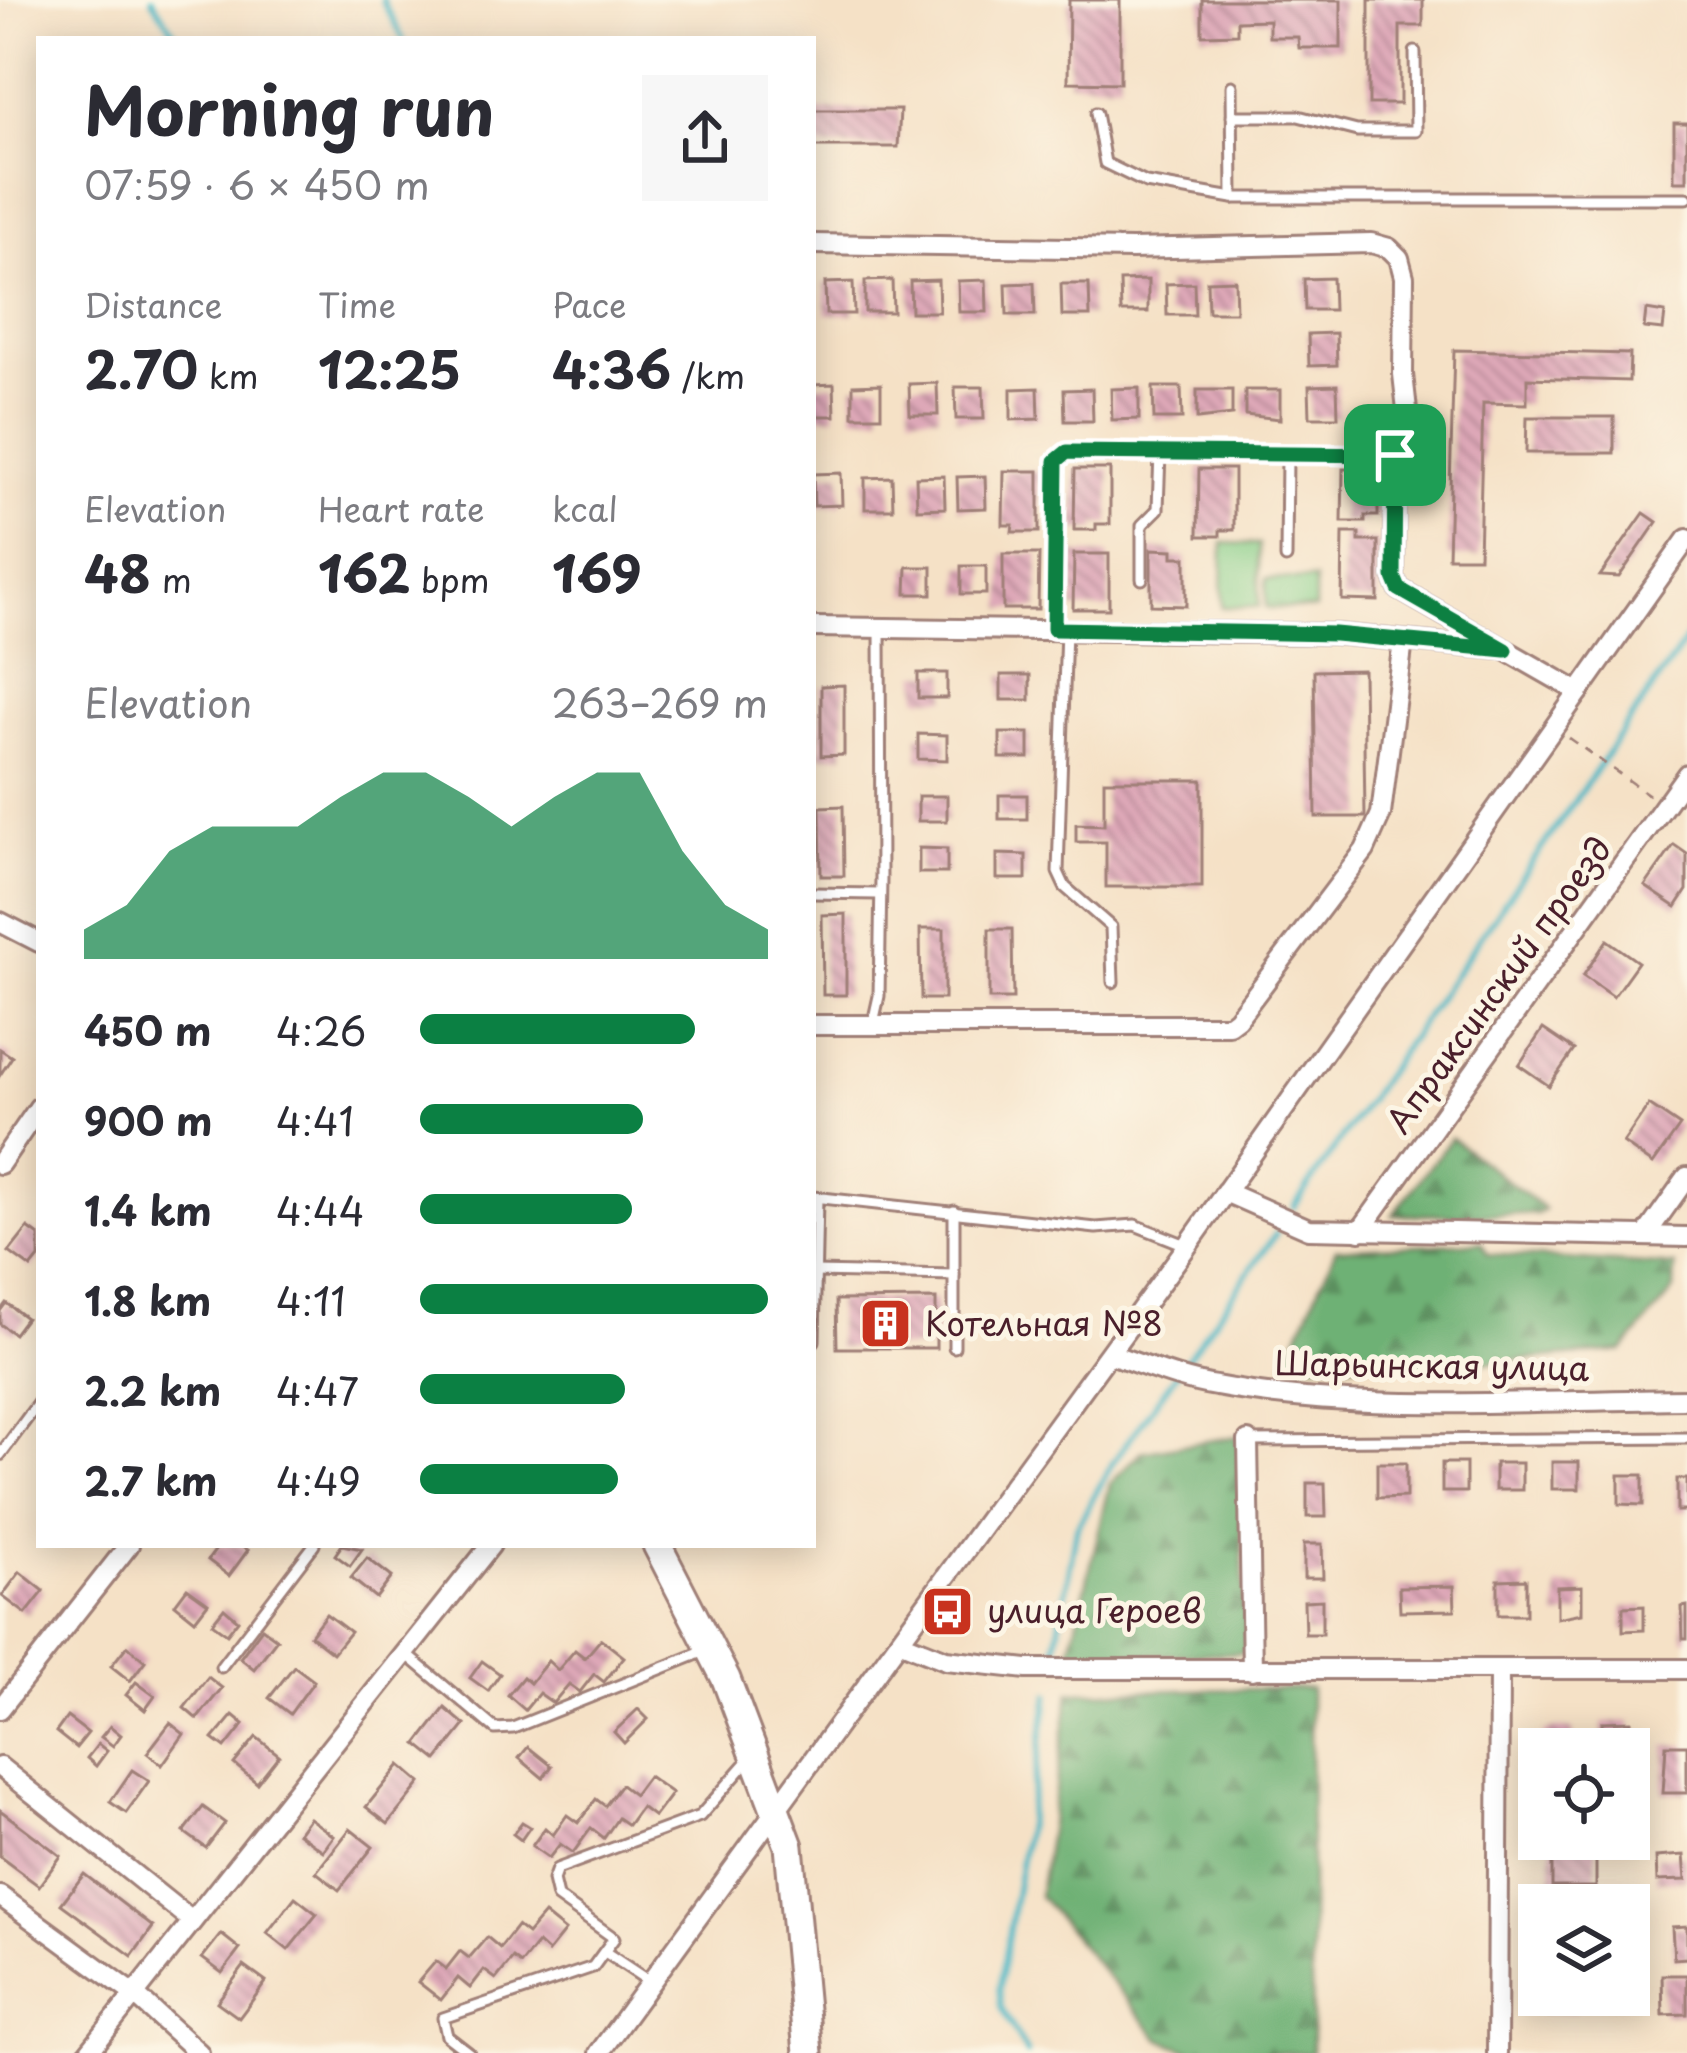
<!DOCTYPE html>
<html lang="en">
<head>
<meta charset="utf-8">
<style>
	:root { --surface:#fff; --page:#f7f7f7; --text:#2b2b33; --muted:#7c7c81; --accent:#0b8043 }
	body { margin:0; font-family:"Playpen Sans",sans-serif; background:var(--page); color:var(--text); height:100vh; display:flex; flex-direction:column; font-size:45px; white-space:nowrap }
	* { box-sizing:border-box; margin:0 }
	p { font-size:39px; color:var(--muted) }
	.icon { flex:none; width:66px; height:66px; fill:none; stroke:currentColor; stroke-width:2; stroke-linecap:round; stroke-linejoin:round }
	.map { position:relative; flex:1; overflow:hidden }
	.panel { position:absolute; left:36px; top:36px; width:780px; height:1512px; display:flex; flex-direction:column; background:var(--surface); border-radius:0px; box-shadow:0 6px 30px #0003 }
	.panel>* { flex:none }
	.controls { position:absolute; left:1518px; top:1728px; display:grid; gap:24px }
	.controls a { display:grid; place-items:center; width:132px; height:132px; border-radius:0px; background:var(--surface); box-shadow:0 6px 30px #0003; font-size:60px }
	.pin { position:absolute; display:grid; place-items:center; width:102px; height:102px; color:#fff; margin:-51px; border-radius:24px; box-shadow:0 6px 18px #0006 }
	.round { display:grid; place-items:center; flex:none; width:126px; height:126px; border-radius:0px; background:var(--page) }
	.summary { display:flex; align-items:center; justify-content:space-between; height:204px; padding:0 48px }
	h1 { font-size:66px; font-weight:700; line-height:90px }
	.metrics { display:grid; grid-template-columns:repeat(3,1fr); gap:18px; height:204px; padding:12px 48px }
	.metrics div { display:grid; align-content:center }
	.metrics b { font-size:51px; font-weight:700 }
	.metrics small { font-size:33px; font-weight:400 }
	.metrics p { font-size:33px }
	.chart { height:336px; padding:24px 48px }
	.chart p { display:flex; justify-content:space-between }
	.chart svg { width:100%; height:216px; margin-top:12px; fill:var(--accent); opacity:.7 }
	ul { padding:0 48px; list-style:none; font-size:39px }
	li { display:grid; grid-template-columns:192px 144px 1fr; align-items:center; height:90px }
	li i { height:30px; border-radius:15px; background:var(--accent) }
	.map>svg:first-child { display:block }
	.grass { fill:#88ce88; stroke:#69765a; stroke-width:3 }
	.forest { fill:url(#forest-firs); stroke:#5c6850; stroke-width:3 }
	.park { fill:url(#park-crowns); stroke:#69765a; stroke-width:3 }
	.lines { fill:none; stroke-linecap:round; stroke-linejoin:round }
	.stream { stroke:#49b6c4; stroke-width:6 }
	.building { fill:url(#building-back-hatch) }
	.lane-casing { stroke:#a08078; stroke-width:15 }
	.street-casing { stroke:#a08078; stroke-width:24 }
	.secondary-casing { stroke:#a08078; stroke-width:33 }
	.path { stroke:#a08078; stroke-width:3; stroke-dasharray:9 9; stroke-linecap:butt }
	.lane { stroke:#fff; stroke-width:9 }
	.street { stroke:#fff; stroke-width:18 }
	.secondary { stroke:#fff; stroke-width:27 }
	.route-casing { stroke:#fff; stroke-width:24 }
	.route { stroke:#0b8043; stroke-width:15 }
	.labels { text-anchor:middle; stroke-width:10; stroke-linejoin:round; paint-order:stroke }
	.street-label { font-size:33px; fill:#4a1f2b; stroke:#fcf5e5 }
	.poi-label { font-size:33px; fill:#4a1f2b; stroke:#fcf5e5; text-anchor:start }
</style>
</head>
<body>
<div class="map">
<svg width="1687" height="2053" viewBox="0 0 1687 2053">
	<defs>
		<pattern id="forest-firs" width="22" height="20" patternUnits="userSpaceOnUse" patternTransform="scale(3)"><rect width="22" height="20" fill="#6eb174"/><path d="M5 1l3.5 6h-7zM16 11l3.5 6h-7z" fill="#5c8f5f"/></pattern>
		<pattern id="park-crowns" width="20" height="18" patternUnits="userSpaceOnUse" patternTransform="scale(3)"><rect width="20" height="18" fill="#88ce88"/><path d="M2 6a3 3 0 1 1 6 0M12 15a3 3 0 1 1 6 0" fill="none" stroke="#77b076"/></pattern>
		<pattern id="building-back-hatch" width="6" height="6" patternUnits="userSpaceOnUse" patternTransform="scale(3)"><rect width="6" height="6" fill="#dea8b8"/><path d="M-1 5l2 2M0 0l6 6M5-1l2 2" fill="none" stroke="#b68896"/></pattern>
	</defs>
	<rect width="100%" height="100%" fill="#fcf5e5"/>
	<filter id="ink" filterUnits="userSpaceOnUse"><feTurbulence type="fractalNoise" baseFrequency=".00833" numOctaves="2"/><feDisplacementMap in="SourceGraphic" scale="24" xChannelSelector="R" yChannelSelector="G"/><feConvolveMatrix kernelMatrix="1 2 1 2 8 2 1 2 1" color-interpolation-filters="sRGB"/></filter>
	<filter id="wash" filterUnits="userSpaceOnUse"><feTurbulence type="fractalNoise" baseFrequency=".004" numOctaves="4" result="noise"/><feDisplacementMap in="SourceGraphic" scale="48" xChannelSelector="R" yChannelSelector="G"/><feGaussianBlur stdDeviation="2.7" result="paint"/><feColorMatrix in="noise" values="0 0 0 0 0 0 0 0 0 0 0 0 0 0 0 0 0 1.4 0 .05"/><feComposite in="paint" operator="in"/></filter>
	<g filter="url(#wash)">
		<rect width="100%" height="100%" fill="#f5e1c6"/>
		<!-- grass -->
		<path class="grass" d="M1223 543 1259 544V607H1222Z"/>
		<!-- forest -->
		<g class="forest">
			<path d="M1451 1138 1544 1209 1537 1214 1393 1215Z"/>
			<path d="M1481 1242 1488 1254 1675 1266 1674 1290 1623 1351 1501 1362 1285 1364 1336 1249Z"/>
			<path d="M1238 1436 1246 1653 1069 1657 1110 1484 1141 1452Z"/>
			<path d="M1310 1688 1312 2053H1195L1160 2039 1039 1896 1070 1692Z"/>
		</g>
		<!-- park -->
		<path class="park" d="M1266 579 1315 580V609L1266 608Z"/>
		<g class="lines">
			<!-- stream -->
			<g class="stream">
				<path d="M152 0 179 39"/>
				<path d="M382 0 403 39"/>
				<path d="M1294 1207 1687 638"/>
				<path d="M1053 1662 1077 1527 1113 1462 1276 1234"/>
				<path d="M1027 2053 1001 2008 999 1989 1049 1694"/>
			</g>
		</g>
		<g id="blocks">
			<!-- building -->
			<g class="building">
				<path d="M1069 0H1120V83L1068 82Z"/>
				<path d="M1202 0H1341V48H1299L1298 37H1269V20L1237 21V34L1202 35Z"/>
				<path d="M1369 0H1423V26H1400V104H1369Z"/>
				<path d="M813 110H900L898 147H813Z"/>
				<rect x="1674" y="123" width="13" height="58"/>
				<path d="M1332 278 1333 310H1305L1304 279Z"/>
				<path d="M892 280 893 312H865V281Z"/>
				<path d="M938 280 939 312H911L910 281Z"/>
				<path d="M986 280 987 312H959L958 281Z"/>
				<path d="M1148 280V312H1121L1120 281Z"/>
				<path d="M1235 280 1236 312H1208L1207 281Z"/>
				<path d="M853 282 854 314H826L825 283Z"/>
				<path d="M1034 283 1035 315H1007L1006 284Z"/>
				<path d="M1194 283 1195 315H1167L1166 284Z"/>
				<path d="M1061 284H1089L1090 316H1062Z"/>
				<path d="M1646 310 1665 313 1663 330 1644 328Z"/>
				<path d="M1336 333 1337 365 1309 366 1308 334Z"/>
				<path d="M1454 350 1630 354 1629 381 1527 378V404L1483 403 1479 557H1448Z"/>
				<path d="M937 383 938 415H910L909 384Z"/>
				<path d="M834 384 835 416H813V385Z"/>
				<path d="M881 384V416H853V385Z"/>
				<path d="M1337 385 1338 417H1310L1309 386Z"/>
				<path d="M955 387H983L984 419H956Z"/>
				<path d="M1153 387H1181L1182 419H1154Z"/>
				<path d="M1038 388 1039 419 1011 420V389Z"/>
				<path d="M1139 388V419L1112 420 1111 389Z"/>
				<path d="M1092 389 1093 421H1065L1064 390Z"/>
				<path d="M1197 390H1232V415L1197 419Z"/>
				<path d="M1245 390H1280V419L1245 415Z"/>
				<path d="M1527 417H1614V453H1526Z"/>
				<path d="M1075 469H1110V524H1096V530H1074Z"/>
				<path d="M1199 469H1234V530H1220V536H1198Z"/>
				<path d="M1343 469H1378V516H1365V522H1342Z"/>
				<path d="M1004 471H1039V532H1012L1013 525H1003Z"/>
				<path d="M841 473 842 505 814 506 813 474Z"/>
				<path d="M944 476 945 508 917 509 916 477Z"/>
				<path d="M985 476 986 508 958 509 957 477Z"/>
				<path d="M892 477 893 509H865V478Z"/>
				<path d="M1644 513 1657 522 1619 577 1600 576Z"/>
				<path d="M1343 533H1359V541H1378V601L1342 600Z"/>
				<path d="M1151 549 1173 550V557H1186V606L1151 605Z"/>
				<path d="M1003 554H1039L1038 609H1003Z"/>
				<path d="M1074 554H1109V609H1073Z"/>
				<rect x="961" y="566" width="25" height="28"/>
				<path d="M907 567H932V594H906Z"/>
				<path d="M1363 670 1365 817H1316L1314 671Z"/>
				<rect x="918" y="673" width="29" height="25"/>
				<rect x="1001" y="675" width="29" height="25"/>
				<path d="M844 685V755L821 756V686Z"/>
				<rect x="1000" y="733" width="29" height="25"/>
				<path d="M918 734 947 735V760L918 759Z"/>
				<path d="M1104 780H1202V887H1106V842H1076V824L1104 825Z"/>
				<rect x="999" y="795" width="28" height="24"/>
				<rect x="918" y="796" width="29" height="25"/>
				<path d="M843 806 844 876H821L820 807Z"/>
				<path d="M1674 845 1687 854V890L1676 907 1645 886Z"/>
				<path d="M919 848 947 849V873H919Z"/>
				<path d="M997 854 1026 855V879H997Z"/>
				<path d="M846 914V995H823L822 915Z"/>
				<path d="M920 929H944V999H921Z"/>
				<path d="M989 929H1012L1013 999H989Z"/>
				<path d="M1607 940 1638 962 1613 997 1583 976Z"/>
				<path d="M1543 1029 1574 1050 1549 1086 1519 1065Z"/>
				<path d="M0 1049 12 1057 0 1075Z"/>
				<path d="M1649 1105 1680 1126 1653 1164 1623 1143Z"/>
				<path d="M28 1228 39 1236V1258L31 1268 9 1252Z"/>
				<path d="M936 1299V1348H837L836 1300Z"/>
				<path d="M6 1303 26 1318 14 1334 0 1324V1311Z"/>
				<rect x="1552" y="1462" width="27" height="27"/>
				<path d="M1377 1463H1406V1497L1377 1498Z"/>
				<rect x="1442" y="1463" width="24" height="29"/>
				<rect x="1495" y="1463" width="27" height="27"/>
				<path d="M1619 1475H1643V1505L1619 1504Z"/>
				<rect x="1677" y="1479" width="10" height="32"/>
				<path d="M1307 1483H1325L1326 1517H1307Z"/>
				<path d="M1304 1544H1322L1323 1578H1304Z"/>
				<path d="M219 1545H241L248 1550 229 1576 208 1560Z"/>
				<path d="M342 1545 362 1549 350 1566 335 1555Z"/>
				<path d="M367 1558 392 1577 376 1598 351 1578Z"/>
				<path d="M20 1572 44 1591 26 1614 2 1596Z"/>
				<path d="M1526 1579V1615H1498V1580Z"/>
				<path d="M1454 1586 1455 1610 1400 1611 1399 1587Z"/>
				<path d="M1582 1586V1613L1557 1618V1587Z"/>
				<path d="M187 1588 208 1603 195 1620 175 1604Z"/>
				<path d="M1322 1600V1634H1305L1304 1601Z"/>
				<path d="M1644 1606V1630L1623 1631V1607Z"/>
				<path d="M1687 1606V1639H1683L1682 1607Z"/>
				<path d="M224 1608 238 1620 227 1634 212 1623Z"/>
				<path d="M326 1614 350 1632 333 1653 310 1635Z"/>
				<path d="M262 1628 277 1639 254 1669 240 1658Z"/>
				<path d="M601 1639 624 1657 604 1682 594 1674 580 1692 569 1684 553 1703 539 1693 525 1710 508 1695 523 1677 530 1683 548 1661 558 1670 575 1650 585 1658Z"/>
				<path d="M127 1646 145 1661 130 1681 111 1666Z"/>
				<path d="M482 1661 500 1674 488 1691 470 1678Z"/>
				<path d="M294 1666 314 1681 290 1714 269 1698Z"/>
				<path d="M208 1677 222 1688 197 1719 184 1708Z"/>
				<path d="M136 1682 155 1696 145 1710 126 1695Z"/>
				<path d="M445 1708 465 1725 437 1760 417 1744Z"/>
				<path d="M638 1709 648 1719 624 1743 614 1732Z"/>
				<path d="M233 1715 244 1724 225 1748 213 1739Z"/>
				<path d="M67 1717 88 1733 76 1748 56 1732Z"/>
				<path d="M1631 1721 1632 1746 1603 1747 1602 1722Z"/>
				<path d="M170 1723 184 1734 162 1765 147 1753Z"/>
				<path d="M110 1726 121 1735 113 1746 101 1737Z"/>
				<path d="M1555 1729H1573V1749H1544V1733Z"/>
				<path d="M256 1737 279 1755 257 1783 234 1764Z"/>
				<path d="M98 1744 107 1751 96 1766 87 1758Z"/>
				<path d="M1666 1745H1687V1793H1663Z"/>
				<path d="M528 1747 552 1766 543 1778 519 1758Z"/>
				<path d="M400 1765 421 1783 388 1824 366 1807Z"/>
				<path d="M132 1770 149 1781 126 1813 110 1802Z"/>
				<path d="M648 1776 672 1793 654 1817 641 1807 628 1825 618 1818 604 1838 591 1828 573 1853 560 1844 549 1858 532 1846 545 1828 553 1835 567 1815 578 1823 596 1799 605 1806 621 1785 634 1795Z"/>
				<path d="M203 1807 225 1823 206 1848 184 1832Z"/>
				<path d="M0 1810 61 1856 39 1886 0 1857Z"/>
				<path d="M309 1818 334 1836 323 1851 298 1833Z"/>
				<path d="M522 1822 530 1827 521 1840 513 1834Z"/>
				<path d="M350 1829 373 1847 339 1890 316 1872Z"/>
				<rect x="1552" y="1839" width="44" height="48"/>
				<path d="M1684 1855 1686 1880 1657 1881 1656 1857Z"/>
				<path d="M84 1874 153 1927 132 1956 61 1904Z"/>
				<path d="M295 1897 317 1914 288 1950 267 1933Z"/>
				<path d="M544 1914 565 1931 548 1952 538 1943 521 1964 513 1958 496 1979 484 1970 470 1988 458 1978 441 2000 418 1982 436 1961 446 1969 460 1951 469 1958 487 1937 500 1948 517 1926 527 1934Z"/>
				<path d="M1687 1926V1958L1674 1959 1672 1927Z"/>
				<path d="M221 1934 240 1949 222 1973 202 1958Z"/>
				<path d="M244 1966 266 1982 239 2018 217 2002Z"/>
				<path d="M1662 1975H1687V2014L1663 2015Z"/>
				<path d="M1541 1995H1574L1575 2012 1542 2013Z"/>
			</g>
		</g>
	</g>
	<g filter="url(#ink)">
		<use href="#blocks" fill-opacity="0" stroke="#a08078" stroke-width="3"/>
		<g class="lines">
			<defs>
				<g id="lane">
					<path d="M1232 86 1233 198H1687"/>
					<path d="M1096 113 1105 163 1146 183 1233 198"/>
					<path d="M1232 116H1298L1357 131H1416L1415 52"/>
					<path d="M1286 558 1287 454"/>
					<path d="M1142 579V525L1158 509 1160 453"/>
					<path d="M1054 628 1056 461 1060 455H1395"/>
					<path d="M1066 629 1058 872 1065 887 1111 927 1113 982"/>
					<path d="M813 893 878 894"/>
					<path d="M873 1023 879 996 881 879 880 628"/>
					<path d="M813 1197 1096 1228 1135 1225 1186 1245"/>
					<path d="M815 1272 954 1275"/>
					<path d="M814 1341 817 1198"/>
					<path d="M954 1347V1211"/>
					<path d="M1248 1441 1687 1438"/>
					<path d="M0 1455 39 1402"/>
					<path d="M405 1653 495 1729 513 1728 705 1651"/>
					<path d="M221 1667 314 1545"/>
					<path d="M605 1952 650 1982"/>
					<path d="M469 2053 447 2036 443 2018 593 1967 614 1938 557 1897 553 1880 557 1869 700 1816 749 1760"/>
				</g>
				<g id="street">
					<path d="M813 244 1132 249 1371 243 1389 248 1399 258 1404 277 1403 374 1407 410 1395 455 1394 577 1399 589 1579 692"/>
					<path d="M813 627 1335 634 1497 649"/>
					<path d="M0 922 39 942"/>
					<path d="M813 1025H1229L1237 1019 1365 850 1381 814 1403 641"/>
					<path d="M0 1164 39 1107"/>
					<path d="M1225 1192 1309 1229 1687 1237"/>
					<path d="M1360 1231 1687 774"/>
					<path d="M1645 1236 1687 1177"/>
					<path d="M1110 1354C1144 1365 1179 1380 1216 1386 1365 1414 1535 1400 1687 1399"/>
					<path d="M1248 1441 1252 1670"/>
					<path d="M901 1642 946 1660 1027 1669H1687"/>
					<path d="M0 1709 129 1545"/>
					<path d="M0 1767 192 1921"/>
					<path d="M0 1896 134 1994 199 2053"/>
					<path d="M88 2053 491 1545"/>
					<path d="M599 2053 1188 1245 1687 539"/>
					<path d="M1497 2053 1499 1670"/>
				</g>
				<path id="secondary" d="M657 1545 726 1679 789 1846 808 2053"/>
			</defs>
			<!-- lane casing -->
			<use href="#lane" class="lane-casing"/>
			<!-- street casing -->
			<use href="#street" class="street-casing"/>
			<!-- secondary casing -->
			<use href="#secondary" class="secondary-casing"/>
			<!-- path -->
			<path class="path" d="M1569 738 1649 795"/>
			<!-- lane -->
			<use href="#lane" class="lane"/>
			<!-- street -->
			<use href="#street" class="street"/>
			<!-- secondary -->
			<use href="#secondary" class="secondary"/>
		</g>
	</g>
	<g class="lines" filter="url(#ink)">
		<defs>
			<path id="route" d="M1067 452 1395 455 1394 577 1399 589 1506 650 1335 634 1054 629 1056 461Z"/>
		</defs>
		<!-- route casing -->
		<use href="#route" class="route-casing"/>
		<!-- route -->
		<use href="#route" class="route"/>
	</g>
	<!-- icons -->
	<defs>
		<symbol id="building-square" viewBox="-11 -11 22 22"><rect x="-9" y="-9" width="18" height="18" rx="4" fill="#c8321e" stroke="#fcf5e5"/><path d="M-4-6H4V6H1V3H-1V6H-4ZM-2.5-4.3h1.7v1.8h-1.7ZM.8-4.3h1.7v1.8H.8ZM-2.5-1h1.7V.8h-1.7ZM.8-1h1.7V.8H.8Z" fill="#fff"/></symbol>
		<symbol id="bus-square" viewBox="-11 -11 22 22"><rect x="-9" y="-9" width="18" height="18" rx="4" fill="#c8321e" stroke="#fcf5e5"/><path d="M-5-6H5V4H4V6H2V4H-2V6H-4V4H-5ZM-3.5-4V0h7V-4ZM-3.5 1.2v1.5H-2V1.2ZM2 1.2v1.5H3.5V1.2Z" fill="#fff"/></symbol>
	</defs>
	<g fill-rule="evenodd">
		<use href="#building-square" x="856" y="1294" width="59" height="59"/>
		<use href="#bus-square" x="918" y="1582" width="59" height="59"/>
	</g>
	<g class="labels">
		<!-- street labels -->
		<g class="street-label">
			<text transform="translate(1499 985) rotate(-54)" y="12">Апраксинский проезд</text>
			<text transform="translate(1432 1366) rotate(1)" y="12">Шарьинская улица</text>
		</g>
		<!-- poi labels -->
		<g class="poi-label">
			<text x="925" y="1336">Котельная №8</text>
			<text x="987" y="1623">улица Героев</text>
		</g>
	</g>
</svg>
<div class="controls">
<a><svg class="icon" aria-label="locate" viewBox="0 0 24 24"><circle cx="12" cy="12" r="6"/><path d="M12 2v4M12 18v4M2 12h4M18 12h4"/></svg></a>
<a><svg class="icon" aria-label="layers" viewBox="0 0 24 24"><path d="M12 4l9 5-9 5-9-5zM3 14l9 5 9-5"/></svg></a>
</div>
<div class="pin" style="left:1395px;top:455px;background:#1e9e55"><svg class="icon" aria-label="arrive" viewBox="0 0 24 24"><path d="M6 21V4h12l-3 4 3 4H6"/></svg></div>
<section class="panel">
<div class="summary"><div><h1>Morning run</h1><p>07:59 · 6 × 450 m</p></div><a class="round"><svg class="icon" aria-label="share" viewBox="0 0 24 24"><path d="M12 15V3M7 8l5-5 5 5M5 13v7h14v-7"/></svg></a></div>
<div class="metrics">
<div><p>Distance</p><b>2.70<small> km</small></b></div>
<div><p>Time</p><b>12:25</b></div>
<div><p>Pace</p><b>4:36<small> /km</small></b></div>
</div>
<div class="metrics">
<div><p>Elevation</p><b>48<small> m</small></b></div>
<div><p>Heart rate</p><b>162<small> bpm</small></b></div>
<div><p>kcal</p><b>169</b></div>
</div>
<div class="chart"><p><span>Elevation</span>263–269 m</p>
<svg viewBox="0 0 160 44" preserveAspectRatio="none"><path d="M0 44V38L10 33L20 22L30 17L40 17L50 17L60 11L70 6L80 6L90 11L100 17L110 11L120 6L130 6L140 22L150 33L160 38V44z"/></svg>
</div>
<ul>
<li><b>450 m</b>4:26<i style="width:79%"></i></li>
<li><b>900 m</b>4:41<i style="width:64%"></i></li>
<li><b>1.4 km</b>4:44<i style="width:61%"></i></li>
<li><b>1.8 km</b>4:11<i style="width:100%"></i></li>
<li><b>2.2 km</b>4:47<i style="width:59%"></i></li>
<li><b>2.7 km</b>4:49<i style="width:57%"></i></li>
</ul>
</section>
</div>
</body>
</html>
